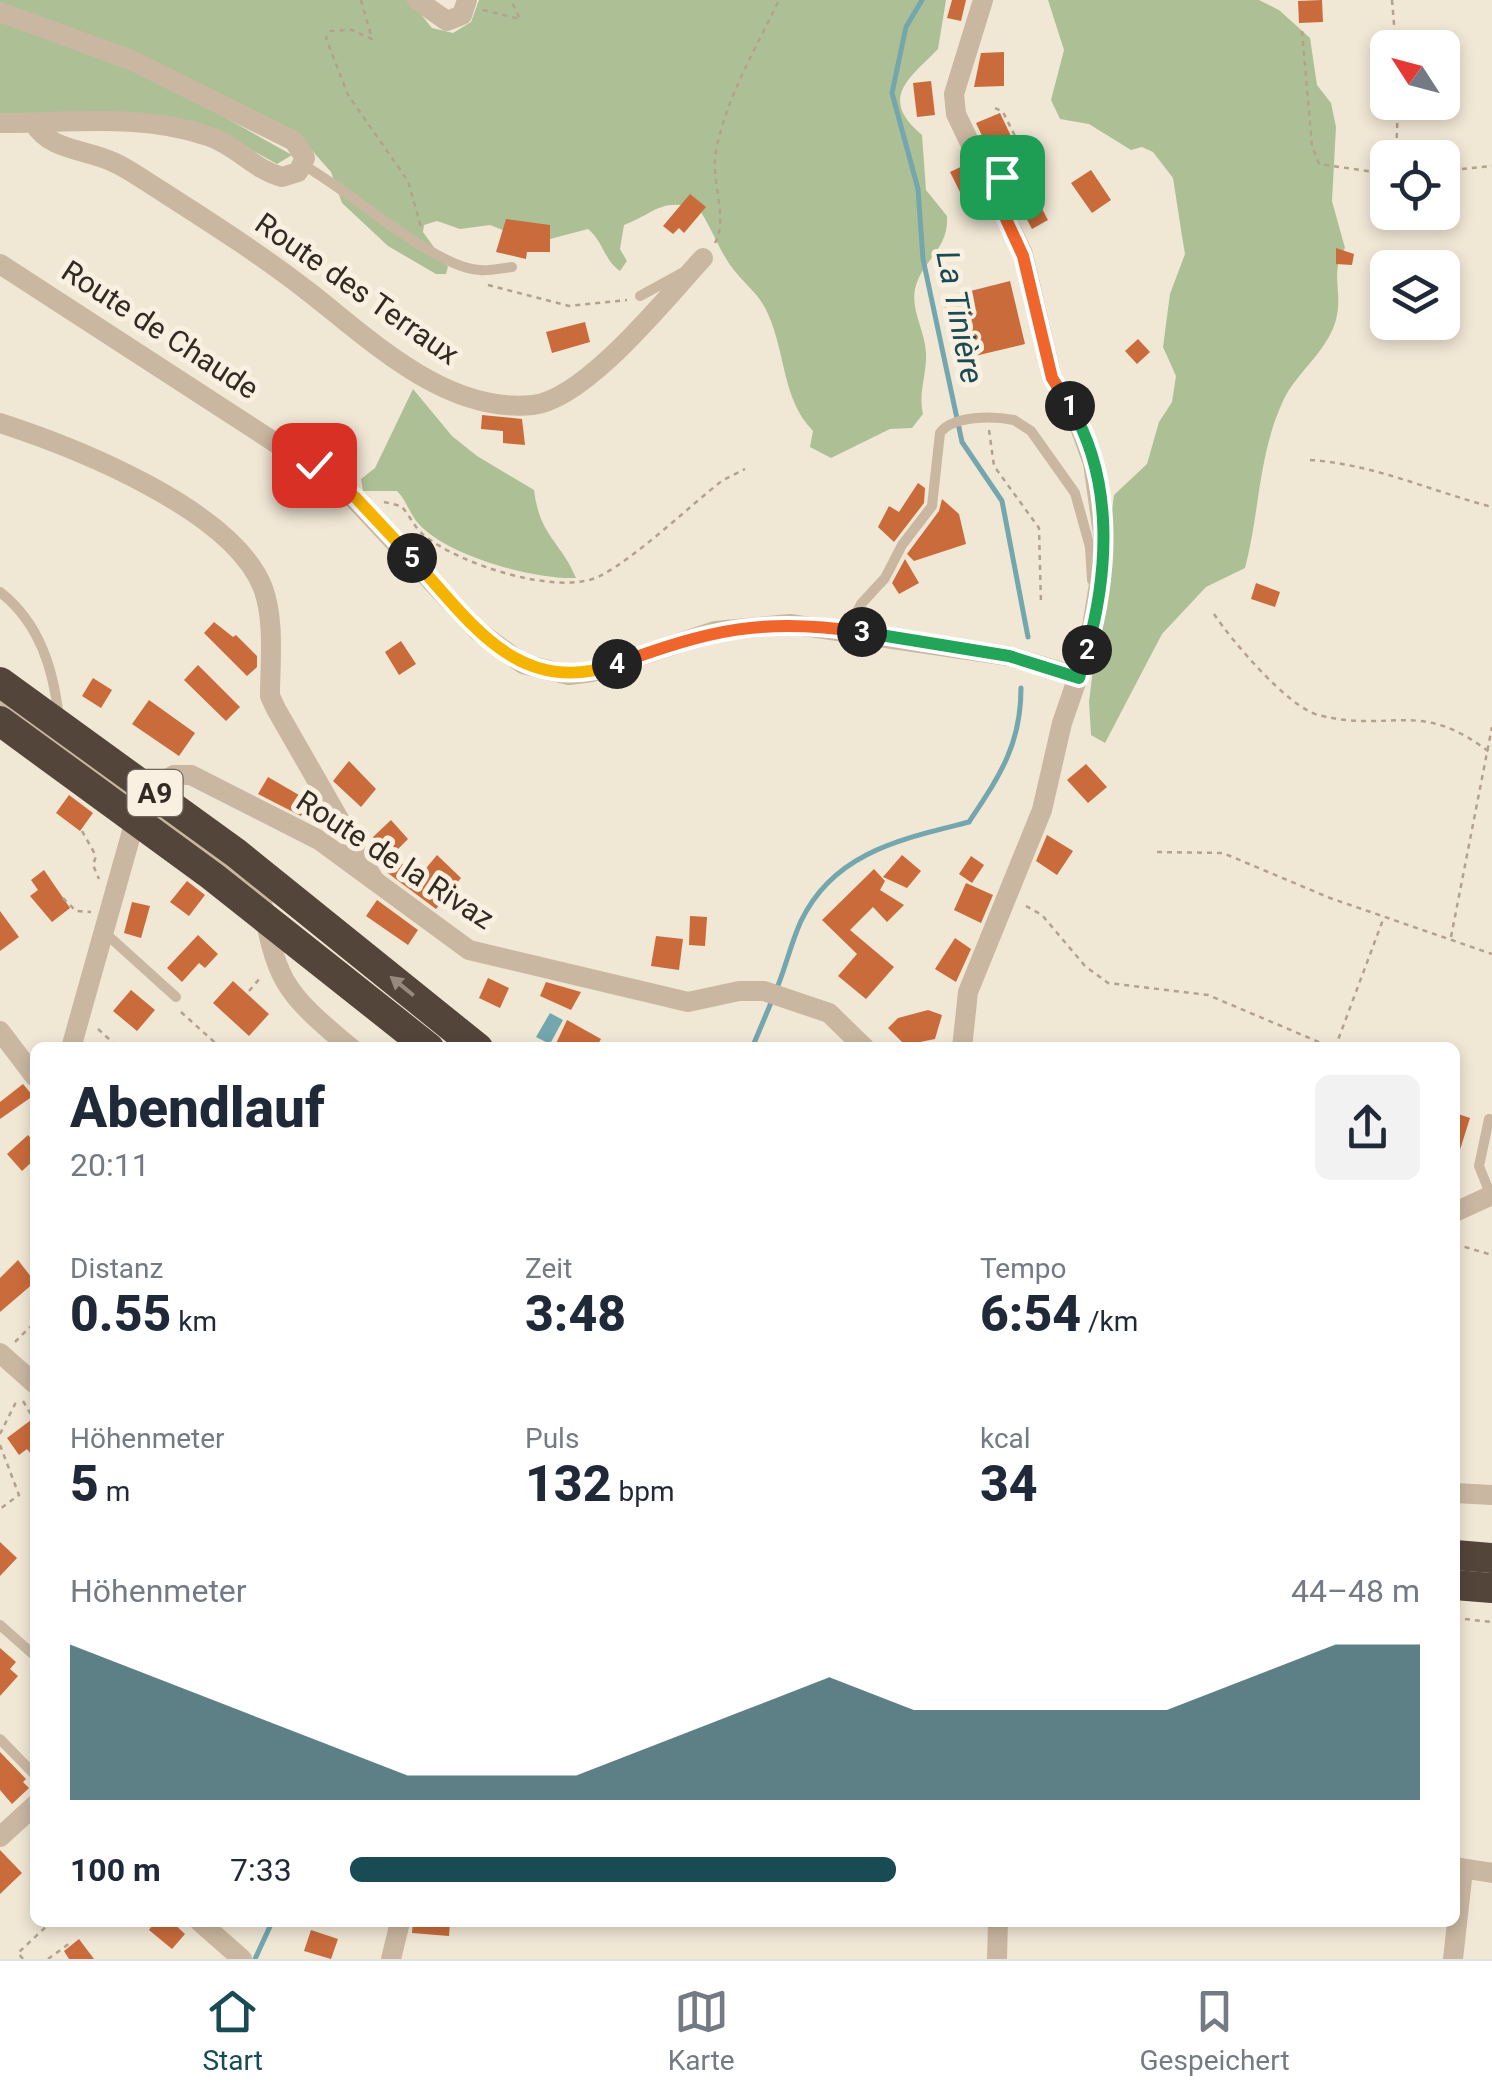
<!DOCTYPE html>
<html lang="de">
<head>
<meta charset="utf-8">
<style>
	:root { --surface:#fff; --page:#f2f2f3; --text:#1f2937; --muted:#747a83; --line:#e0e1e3; --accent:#194b55 }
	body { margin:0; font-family:Roboto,sans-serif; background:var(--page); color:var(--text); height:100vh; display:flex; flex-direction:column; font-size:38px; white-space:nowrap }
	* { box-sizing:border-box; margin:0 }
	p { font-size:32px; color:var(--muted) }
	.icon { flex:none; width:55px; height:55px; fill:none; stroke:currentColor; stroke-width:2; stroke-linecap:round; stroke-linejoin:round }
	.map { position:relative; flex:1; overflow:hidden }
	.panel { position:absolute; left:30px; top:1042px; width:1430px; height:885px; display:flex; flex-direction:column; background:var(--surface); border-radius:15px; box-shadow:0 5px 15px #0003 }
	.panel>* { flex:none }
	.needle { width:65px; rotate:306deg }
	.fabs { position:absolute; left:1370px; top:30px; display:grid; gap:20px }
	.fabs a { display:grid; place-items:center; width:90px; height:90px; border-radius:15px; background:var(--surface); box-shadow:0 5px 15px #0003; font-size:50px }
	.pin { position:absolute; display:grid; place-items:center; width:85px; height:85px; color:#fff; margin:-42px; border-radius:20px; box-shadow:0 5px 15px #0006 }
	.km { position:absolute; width:50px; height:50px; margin:-25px; border-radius:50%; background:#222; color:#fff; font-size:28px; line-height:50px; text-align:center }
	.round { display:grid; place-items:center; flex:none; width:105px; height:105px; border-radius:15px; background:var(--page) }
	.headline { display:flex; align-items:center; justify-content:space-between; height:170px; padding:0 40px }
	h1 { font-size:55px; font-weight:800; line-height:75px }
	.metrics { display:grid; grid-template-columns:repeat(3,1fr); gap:15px; height:170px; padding:10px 40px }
	.metrics div { display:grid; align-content:center }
	.metrics b { font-size:50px; font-weight:800 }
	.metrics small { font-size:28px; font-weight:400 }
	.metrics p { font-size:28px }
	.chart { height:280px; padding:20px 40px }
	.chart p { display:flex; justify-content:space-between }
	.chart svg { width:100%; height:180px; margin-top:10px; fill:var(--accent); opacity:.7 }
	ul { padding:0 40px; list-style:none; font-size:32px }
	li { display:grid; grid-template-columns:160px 120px 1fr; align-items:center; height:75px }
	li i { height:25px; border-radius:12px; background:var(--accent) }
	.menu { display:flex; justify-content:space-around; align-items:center; height:140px; border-top:2px solid var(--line); background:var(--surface); font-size:28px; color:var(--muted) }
	.menu a { display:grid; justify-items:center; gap:5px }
	.menu .on { color:var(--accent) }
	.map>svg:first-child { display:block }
	.green { fill:#adc095 }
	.water { fill:#74a6ae }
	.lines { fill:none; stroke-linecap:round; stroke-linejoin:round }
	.stream { stroke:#74a6ae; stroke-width:5 }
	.building { fill:#c96b3b }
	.path { stroke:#b4a18c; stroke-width:2.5; stroke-dasharray:5 5; stroke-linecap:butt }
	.lane { stroke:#c9b7a1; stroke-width:10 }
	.street { stroke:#c9b7a1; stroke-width:20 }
	.highway { stroke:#54453b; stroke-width:30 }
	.oneway { fill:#96897d }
	.split-1-casing { stroke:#fff; stroke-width:20 }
	.split-2-casing { stroke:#fff; stroke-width:20 }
	.split-3-casing { stroke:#fff; stroke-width:20 }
	.split-4-casing { stroke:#fff; stroke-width:20 }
	.split-5-casing { stroke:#fff; stroke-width:20 }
	.split-6-casing { stroke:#fff; stroke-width:20 }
	.split-1 { stroke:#f0652b; stroke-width:12 }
	.split-2 { stroke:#22a559; stroke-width:12 }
	.split-3 { stroke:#22a559; stroke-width:12 }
	.split-4 { stroke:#f0652b; stroke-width:12 }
	.split-5 { stroke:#f5b400; stroke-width:12 }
	.split-6 { stroke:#f5b400; stroke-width:12 }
	.labels { text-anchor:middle; stroke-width:10; stroke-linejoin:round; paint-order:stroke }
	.shield { fill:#f9f0e1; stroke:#6e655d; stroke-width:2.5 }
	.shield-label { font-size:28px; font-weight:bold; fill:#332a24 }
	.street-label { font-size:30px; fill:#332a24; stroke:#f9f0e1 }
	.water-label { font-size:32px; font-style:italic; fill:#194b55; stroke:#f9f0e1 }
</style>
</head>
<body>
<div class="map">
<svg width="1492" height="1959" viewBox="0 0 1492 1959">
	<rect width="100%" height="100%" fill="#f1e7d5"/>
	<!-- green -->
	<g class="green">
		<path d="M0 0H409L432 28 453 33 471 22 479 0H946L938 49C911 77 877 98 922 135L926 190 947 216C949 248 925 258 916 285 909 309 925 329 926 353 927 375 918 392 923 414L912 428 890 429 831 458 810 447 813 431C782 399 786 354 768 314 759 293 743 283 730 265 718 247 711 227 699 209 660 197 656 213 624 225L620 249 627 261 620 271C604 260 603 241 588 229L535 243 490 225 460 229 437 221 424 225 423 232 448 267 446 274H436L388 246 342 203 331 172 300 137 0 6Z"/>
		<path d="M1048 0H1259L1279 10 1310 38 1317 85 1331 103 1336 127 1332 201 1345 248C1330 272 1342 289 1337 315 1331 349 1297 371 1283 401 1258 455 1260 511 1245 568L1206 587 1162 634 1105 743 1091 735 1089 702 1114 495 1147 464 1159 422 1172 402 1176 376 1163 347 1170 294 1185 254 1182 236 1173 178 1153 152 1142 147 1131 150 1089 124 1060 119 1051 100 1064 50Z"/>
		<path d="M0 18 142 71 292 155 277 164 237 142 0 116Z"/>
		<path d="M413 389 452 436 477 456 534 490C540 537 560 540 576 578 535 580 446 556 418 523 409 513 407 501 397 491H363L361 479 375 468Z"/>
	</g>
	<!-- water -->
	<path class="water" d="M550 1013 563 1020 550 1044 536 1037Z"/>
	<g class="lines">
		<!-- stream -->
		<g class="stream">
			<path d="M922 0 906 27 892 93 918 189 923 259 962 442 1002 501 1028 637"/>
			<path d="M777 988C786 966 791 943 801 921 834 852 902 839 969 822 1000 775 1021 745 1021 688"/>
			<path d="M752 1048 773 998"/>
			<path d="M255 1959 272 1922"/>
		</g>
	</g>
	<!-- building -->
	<g class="building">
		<path d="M952 0H966L961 21 947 18Z"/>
		<path d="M1322 0 1323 22 1299 23 1298 1Z"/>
		<path d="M1004 52V86L974 87 981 53Z"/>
		<path d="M931 81 935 115 917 117 913 83Z"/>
		<path d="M1000 113 1021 157 998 170 976 123Z"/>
		<path d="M965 165 975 185 960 192 950 172Z"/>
		<path d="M1091 170 1111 200 1092 213 1071 183Z"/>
		<path d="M1033 192 1048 220 1032 229 1017 201Z"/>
		<path d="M690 194 706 207 684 233 679 228 673 234 663 226Z"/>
		<path d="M506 219 550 225V252H527L526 259 496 252Z"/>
		<path d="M1336 248 1354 254 1352 265 1336 264Z"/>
		<path d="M1010 281 1025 344 958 360 943 298Z"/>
		<path d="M585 322 590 342 552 353 546 332Z"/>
		<path d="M1138 339 1150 352 1137 364 1125 351Z"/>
		<path d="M482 415 522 419 525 445 503 443V431L481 429Z"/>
		<path d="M918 483 925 488 924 503 894 542 878 527 889 506 899 512Z"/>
		<path d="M942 499 959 514 966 544 914 561 907 554 939 511Z"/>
		<path d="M905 559 919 583 899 594 892 583Z"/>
		<path d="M1256 583 1280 592 1275 607 1251 599Z"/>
		<path d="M214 622 233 637 236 635 257 656V667L247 676 204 633Z"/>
		<path d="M401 641 416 664 399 675 385 652Z"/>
		<path d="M198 665 240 707 226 721 184 680Z"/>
		<path d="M93 678 112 690 101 708 82 696Z"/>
		<path d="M149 700 195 733 179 756 132 724Z"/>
		<path d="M349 761 376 789 361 807 333 781Z"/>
		<path d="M1086 764 1107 787 1088 803 1067 780Z"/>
		<path d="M268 777 311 802 301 816 258 794Z"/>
		<path d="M69 795 93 813 80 831 56 813Z"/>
		<path d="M391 820 408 839 397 850 402 856 398 860 418 878 437 855 461 878 436 909 385 871 374 852 380 847 373 837Z"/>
		<path d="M1047 835 1073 851 1057 875 1036 861Z"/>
		<path d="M902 855 921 871 907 888 883 877Z"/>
		<path d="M971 856 984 865 972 883 959 874Z"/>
		<path d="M874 869 885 881 880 890 904 905 887 922 873 907 850 930 894 967 866 999 838 976 857 954 822 920Z"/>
		<path d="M44 870 70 908 52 922 30 896 38 890 31 880Z"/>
		<path d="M187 881 205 895 189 916 170 902Z"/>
		<path d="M966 883 993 895 981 923 954 910Z"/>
		<path d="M377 900 418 930 408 945 366 916Z"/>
		<path d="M132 902 150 906 141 938 124 933Z"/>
		<path d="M0 911 19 937 0 951Z"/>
		<path d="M690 916 707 917 705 946 689 945Z"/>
		<path d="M198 935 218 954 205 968 199 963 182 982 167 968Z"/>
		<path d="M656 936 683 939 679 970 651 966Z"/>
		<path d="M955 938 971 949 956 982 935 969Z"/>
		<path d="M488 978 509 988 500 1008 479 998Z"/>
		<path d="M233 981 269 1014 249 1036 213 1003Z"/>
		<path d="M546 982 581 992 571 1010 540 996Z"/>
		<path d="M131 990 155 1010 137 1031 113 1011Z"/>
		<path d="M928 1010 942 1015 935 1039 905 1045 888 1028 898 1018Z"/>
		<path d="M567 1020 601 1039 596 1048H554Z"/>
		<path d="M23 1084 33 1096 0 1119V1102Z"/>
		<path d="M1455 1113 1470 1118 1458 1156 1455 1155Z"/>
		<path d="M28 1135 35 1143V1159L22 1171 7 1154Z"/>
		<path d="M18 1260 35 1282 0 1312V1278Z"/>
		<path d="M35 1417V1459L27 1449 19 1455 7 1438Z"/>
		<path d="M0 1542 17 1558 0 1576Z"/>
		<path d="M0 1648 16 1662 10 1669 18 1676 0 1696Z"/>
		<path d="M0 1752 26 1779 23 1782 29 1788 12 1804 0 1790Z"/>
		<path d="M0 1850 22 1873 0 1894Z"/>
		<path d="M155 1922H172L185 1934 172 1949 149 1930Z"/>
		<path d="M413 1922H450L449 1936 412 1933Z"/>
		<path d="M311 1930 338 1939 331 1959 304 1951Z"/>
		<path d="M79 1939 94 1959H69L64 1951Z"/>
	</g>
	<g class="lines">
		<!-- path -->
		<g class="path">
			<path d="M361 0 372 39 352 30 330 31 326 38 348 95 408 181 421 227"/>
			<path d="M1392 0 1396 48"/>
			<path d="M483 10 520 19 511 0"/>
			<path d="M1302 31 1312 146 1319 164 1388 174"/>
			<path d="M995 108 1003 112 1026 158 1005 175"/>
			<path d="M1396 158 1398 102"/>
			<path d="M1442 171 1492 166"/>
			<path d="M715 243C729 218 710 180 716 151 726 98 756 48 779 0"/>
			<path d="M488 285 569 306 627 300"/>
			<path d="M989 430 994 466 1039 528 1041 605"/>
			<path d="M1310 460C1373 464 1431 491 1492 507"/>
			<path d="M384 502 401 506C410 515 414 528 425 536 459 564 559 597 600 576 638 556 687 508 723 480L745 469"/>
			<path d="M1214 614C1231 640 1288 707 1318 715 1394 734 1419 697 1492 754"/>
			<path d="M82 831 96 856 93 865 99 879"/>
			<path d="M1157 852 1223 853 1330 898 1492 954"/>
			<path d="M63 898 76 911 91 912"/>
			<path d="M1026 906 1042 915 1085 966 1108 983 1208 995 1333 1048"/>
			<path d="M1451 937 1492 727"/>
			<path d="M249 991 261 977"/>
			<path d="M181 1012 221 1048"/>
			<path d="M98 1029 119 1048"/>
			<path d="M1335 1048 1384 917"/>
			<path d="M1455 1244 1492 1255"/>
			<path d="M15 1342 35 1322"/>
			<path d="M23 1401 35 1421"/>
			<path d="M0 1434 17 1400"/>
			<path d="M0 1445 19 1495 0 1509"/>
			<path d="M1455 1618 1492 1622"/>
			<path d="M23 1959 18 1953 51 1922"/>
			<path d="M48 1959 70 1943"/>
		</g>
		<!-- lane -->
		<g class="lane">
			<path d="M303 165C348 189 436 269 480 270 490 271 502 268 512 267"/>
			<path d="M640 296 682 273"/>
			<path d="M0 592C40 623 54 671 59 719"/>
			<path d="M848 630 861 604 885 578 902 545 932 506 940 433C953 415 993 416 1014 420L1031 431 1075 493 1090 547 1092 580"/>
			<path d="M104 932 176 997"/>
			<path d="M1489 1119 1479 1166 1491 1196"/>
			<path d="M0 1625 35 1656"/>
			<path d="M0 1739 35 1775"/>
		</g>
		<!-- street -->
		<g class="street">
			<path d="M417 0 447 21 462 15 467 0"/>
			<path d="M0 12 131 60 294 141 305 158 298 172 282 177C254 170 236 145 208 136 142 113 69 123 0 123"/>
			<path d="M34 123C49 151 87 149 113 162 127 168 139 177 152 185 205 219 259 253 309 292 372 341 446 414 533 405 586 399 667 297 703 258"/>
			<path d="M0 264 342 486 478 631 523 664 569 675 592 672 715 631 790 624 1009 656 1079 677"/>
			<path d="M0 423C77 448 233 510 263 588 275 621 270 662 270 696L276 709 374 880"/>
			<path d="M0 704 260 890C276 980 280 989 351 1048"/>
			<path d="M0 1031 35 1077"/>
			<path d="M71 1048 134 824 159 783 174 775H191L319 840 469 950 688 1002 739 991H764L829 1013 865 1048"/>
			<path d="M962 1048 968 992 1042 810 1062 723 1089 645 1105 548 1093 463 1076 416 1052 378 1023 254 956 114 954 94 983 0"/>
			<path d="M1455 1212 1492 1195"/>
			<path d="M0 1353 35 1384"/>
			<path d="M1455 1493 1492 1495"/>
			<path d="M0 1837 35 1805"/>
			<path d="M1455 1867 1492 1873"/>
			<path d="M200 1922 242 1959"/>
			<path d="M391 1959 400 1922"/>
			<path d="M997 1959 998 1922"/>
			<path d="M1453 1959 1463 1870"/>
		</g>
		<!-- highway -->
		<g class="highway">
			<path d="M0 682 236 853 478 1048"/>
			<path d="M0 721 212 876 429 1048"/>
			<path d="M1455 1555 1492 1558"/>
			<path d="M1455 1585 1492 1588"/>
		</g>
	</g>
	<!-- one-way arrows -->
	<defs><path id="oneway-solid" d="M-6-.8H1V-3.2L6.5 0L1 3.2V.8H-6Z" transform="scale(2.5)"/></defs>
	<use class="oneway" href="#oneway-solid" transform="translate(402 986) rotate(-141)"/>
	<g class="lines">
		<defs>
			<path id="split-1" d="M1002 177 990 184 1023 256 1052 378 1070 406"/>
			<path id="split-2" d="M1070 406C1114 479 1109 571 1087 650"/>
			<path id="split-3" d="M862 632 1009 656 1079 678 1087 650"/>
			<path id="split-4" d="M617 664C710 630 762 617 862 632"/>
			<path id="split-5" d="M412 558C471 622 518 699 617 664"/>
			<path id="split-6" d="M314 465 356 498 412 558"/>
		</defs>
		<!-- split-1 casing -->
		<use href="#split-1" class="split-1-casing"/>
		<!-- split-2 casing -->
		<use href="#split-2" class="split-2-casing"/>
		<!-- split-3 casing -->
		<use href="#split-3" class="split-3-casing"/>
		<!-- split-4 casing -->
		<use href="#split-4" class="split-4-casing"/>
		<!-- split-5 casing -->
		<use href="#split-5" class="split-5-casing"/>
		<!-- split-6 casing -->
		<use href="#split-6" class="split-6-casing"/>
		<!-- split-1 -->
		<use href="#split-1" class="split-1"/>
		<!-- split-2 -->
		<use href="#split-2" class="split-2"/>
		<!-- split-3 -->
		<use href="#split-3" class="split-3"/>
		<!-- split-4 -->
		<use href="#split-4" class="split-4"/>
		<!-- split-5 -->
		<use href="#split-5" class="split-5"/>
		<!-- split-6 -->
		<use href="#split-6" class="split-6"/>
	</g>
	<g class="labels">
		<!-- shield labels -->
		<rect class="shield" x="127.5" y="770" width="55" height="46" rx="8"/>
		<g class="shield-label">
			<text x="155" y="803">A9</text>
		</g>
		<!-- street labels -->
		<g class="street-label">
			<text transform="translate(357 289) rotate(35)" y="10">Route des Terraux</text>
			<text transform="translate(160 330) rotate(33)" y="10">Route de Chaude</text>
			<text transform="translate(395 860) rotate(33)" y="10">Route de la Rivaz</text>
		</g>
		<!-- water labels -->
		<g class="water-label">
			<text transform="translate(960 317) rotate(79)" y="11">La Tinière</text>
		</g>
	</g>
</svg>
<div class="fabs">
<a><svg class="needle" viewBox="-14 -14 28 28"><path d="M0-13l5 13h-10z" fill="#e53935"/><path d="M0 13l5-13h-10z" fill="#747a83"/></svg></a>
<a><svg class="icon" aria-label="locate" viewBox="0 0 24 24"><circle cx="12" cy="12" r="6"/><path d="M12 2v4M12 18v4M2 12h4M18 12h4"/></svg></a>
<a><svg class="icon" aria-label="layers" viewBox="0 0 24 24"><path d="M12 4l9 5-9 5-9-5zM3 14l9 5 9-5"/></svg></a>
</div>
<div class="pin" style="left:1002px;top:177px;background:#1e9e55"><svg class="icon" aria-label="arrive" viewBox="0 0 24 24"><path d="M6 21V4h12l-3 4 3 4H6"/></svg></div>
<div class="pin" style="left:314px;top:465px;background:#d93025"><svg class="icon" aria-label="check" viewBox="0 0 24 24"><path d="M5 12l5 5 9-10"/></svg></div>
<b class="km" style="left:1070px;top:406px">1</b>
<b class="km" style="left:1087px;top:650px">2</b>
<b class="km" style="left:862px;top:632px">3</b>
<b class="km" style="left:617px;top:664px">4</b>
<b class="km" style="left:412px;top:558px">5</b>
<section class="panel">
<div class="headline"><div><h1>Abendlauf</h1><p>20:11</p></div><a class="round"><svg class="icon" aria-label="share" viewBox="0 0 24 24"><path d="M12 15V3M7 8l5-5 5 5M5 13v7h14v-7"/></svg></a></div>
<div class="metrics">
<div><p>Distanz</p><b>0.55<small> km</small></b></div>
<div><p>Zeit</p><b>3:48</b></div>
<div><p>Tempo</p><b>6:54<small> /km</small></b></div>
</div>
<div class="metrics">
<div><p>Höhenmeter</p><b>5<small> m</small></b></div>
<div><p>Puls</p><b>132<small> bpm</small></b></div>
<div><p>kcal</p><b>34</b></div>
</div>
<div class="chart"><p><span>Höhenmeter</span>44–48 m</p>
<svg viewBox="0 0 160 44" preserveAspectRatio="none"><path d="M0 44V6L10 14L20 22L30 30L40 38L50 38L60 38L70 30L80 22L90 14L100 22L110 22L120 22L130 22L140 14L150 6L160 6V44z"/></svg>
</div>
<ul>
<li><b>100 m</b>7:33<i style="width:51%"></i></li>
</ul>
</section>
</div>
<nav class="menu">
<a class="on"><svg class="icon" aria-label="home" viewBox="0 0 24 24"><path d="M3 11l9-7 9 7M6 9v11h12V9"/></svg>Start</a>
<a><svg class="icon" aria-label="map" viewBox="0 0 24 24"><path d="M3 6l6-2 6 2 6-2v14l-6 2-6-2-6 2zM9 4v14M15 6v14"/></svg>Karte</a>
<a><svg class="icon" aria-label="saved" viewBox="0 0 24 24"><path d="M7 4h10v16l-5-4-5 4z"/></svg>Gespeichert</a>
</nav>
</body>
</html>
